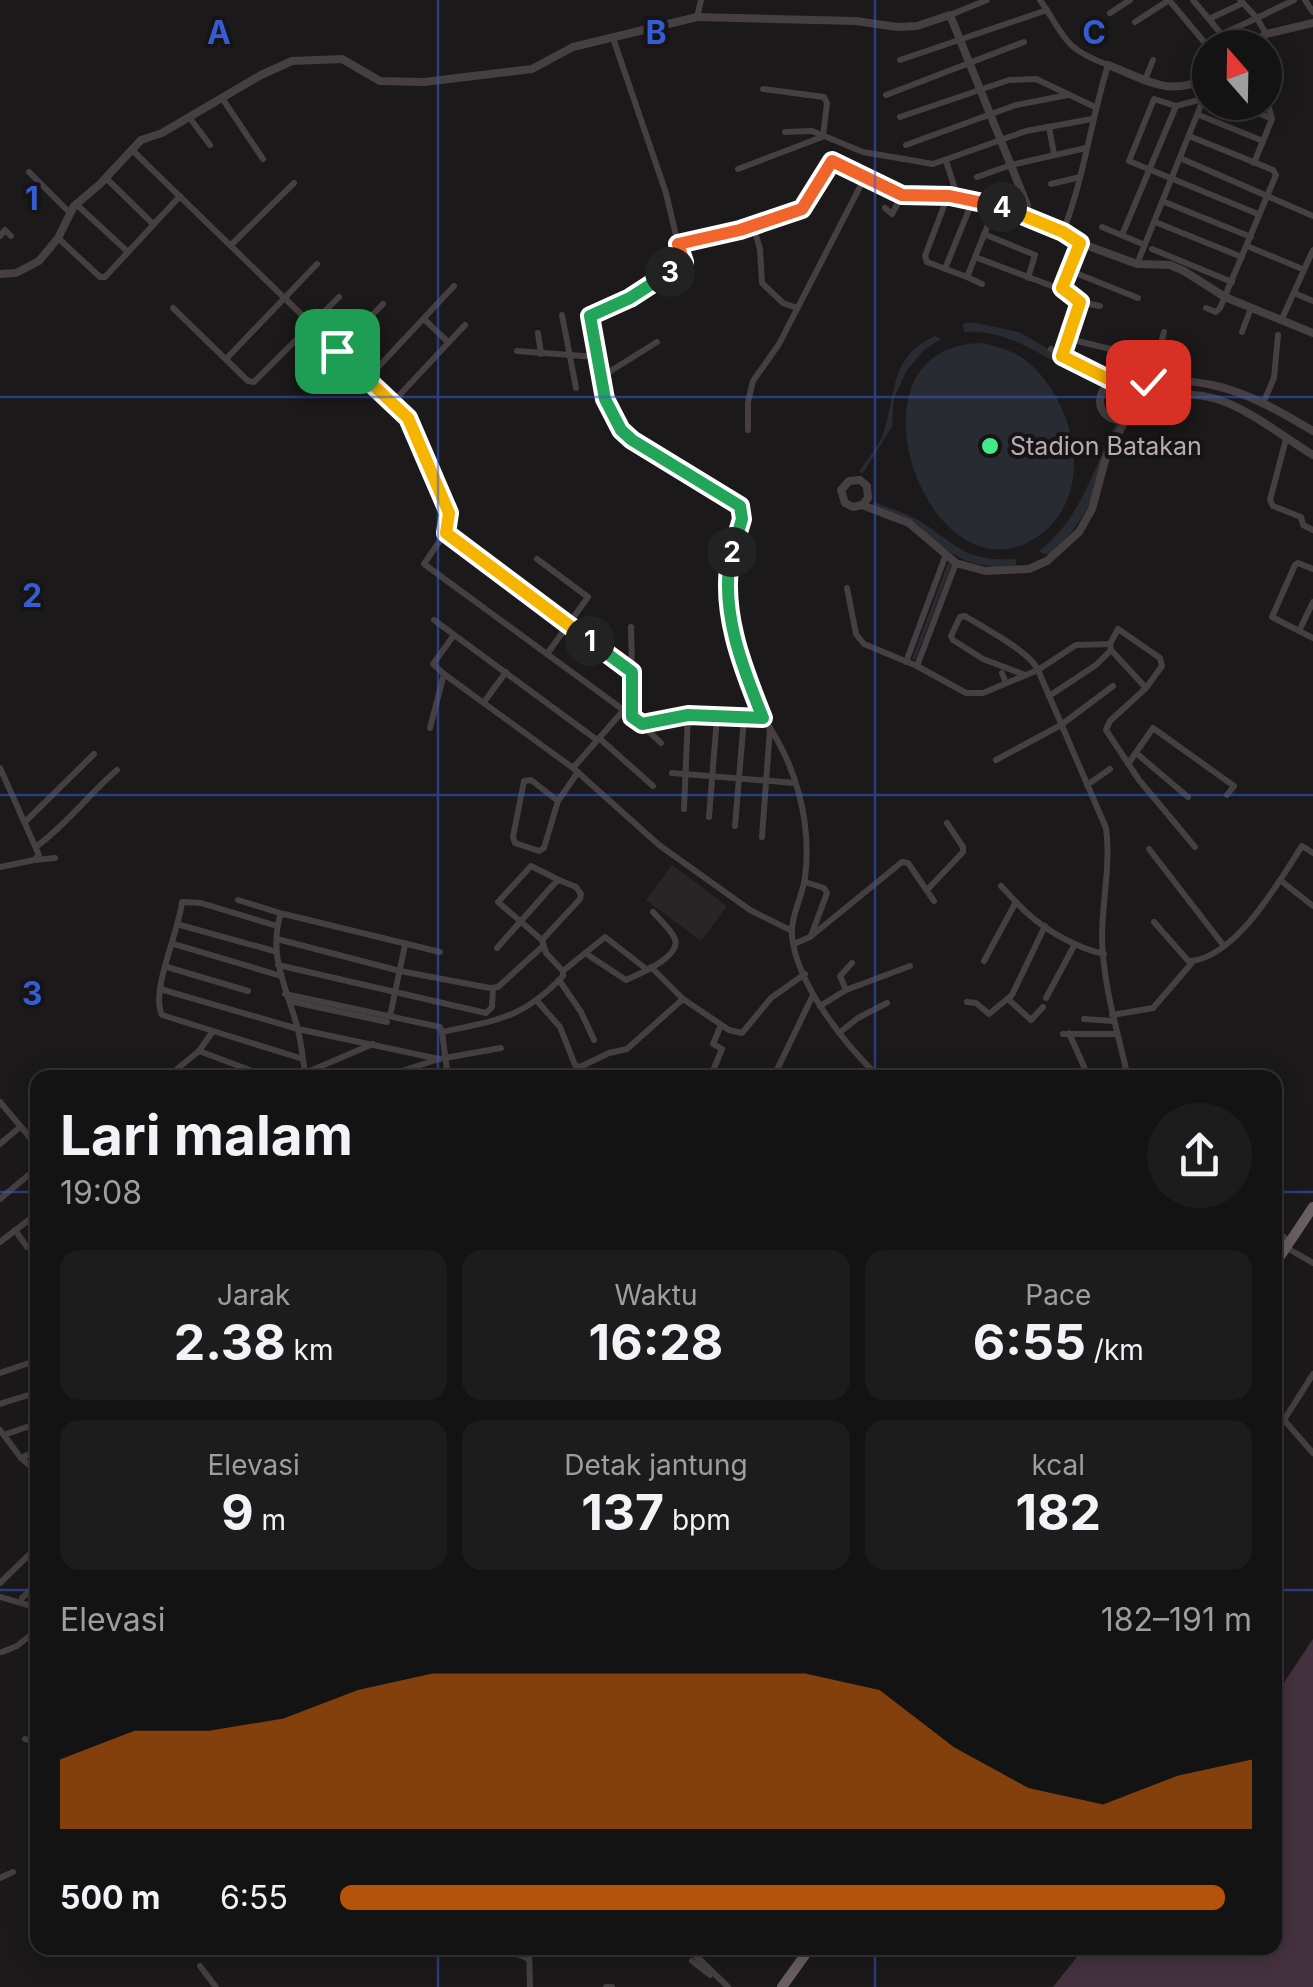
<!DOCTYPE html>
<html lang="id">
<head>
<meta charset="utf-8">
<style>
	:root { --surface:#141314; --page:#1d1c1d; --text:#f1f3f6; --muted:#9d9ea0; --line:#333234; --accent:#b45309 }
	body { margin:0; font-family:Inter,sans-serif; background:var(--page); color:var(--text); height:100vh; display:flex; flex-direction:column; font-size:38px; white-space:nowrap }
	* { box-sizing:border-box; margin:0 }
	p { font-size:32px; color:var(--muted) }
	.icon { flex:none; width:55px; height:55px; fill:none; stroke:currentColor; stroke-width:2; stroke-linecap:round; stroke-linejoin:round }
	.map { position:relative; flex:1; overflow:hidden }
	.sheet { position:absolute; left:30px; top:1070px; width:1252px; height:885px; display:flex; flex-direction:column; background:var(--surface); border-radius:20px; box-shadow:0 5px 25px #0003,0 0 0 2px var(--line) }
	.sheet>* { flex:none }
	.needle { width:65px; rotate:340deg }
	.tools { position:absolute; left:1192px; top:30px; display:grid; gap:20px }
	.tools a { display:grid; place-items:center; width:90px; height:90px; border-radius:50%; background:var(--surface); box-shadow:0 5px 25px #0003,0 0 0 2px var(--line); font-size:50px }
	.pin { position:absolute; display:grid; place-items:center; width:85px; height:85px; color:#fff; margin:-42px; border-radius:20px; box-shadow:0 5px 15px #0006 }
	.km { position:absolute; width:50px; height:50px; margin:-25px; border-radius:50%; background:#222; color:#fff; font-size:28px; line-height:50px; text-align:center }
	.round { display:grid; place-items:center; flex:none; width:105px; height:105px; border-radius:52px; background:var(--page) }
	.summary { display:flex; align-items:center; justify-content:space-between; height:170px; padding:0 30px }
	h1 { font-size:55px; font-weight:700; line-height:75px }
	.metrics { display:grid; grid-template-columns:repeat(3,1fr); gap:15px; height:170px; padding:10px 30px }
	.metrics div { display:grid; align-content:center; border-radius:20px; background:var(--page); text-align:center }
	.metrics b { font-size:50px; font-weight:700 }
	.metrics small { font-size:28px; font-weight:400 }
	.metrics p { font-size:28px }
	.chart { height:280px; padding:20px 30px }
	.chart p { display:flex; justify-content:space-between }
	.chart svg { width:100%; height:180px; margin-top:10px; fill:var(--accent); opacity:.7 }
	ul { padding:0 30px; list-style:none; font-size:32px }
	li { display:grid; grid-template-columns:160px 120px 1fr; align-items:center; height:75px }
	li i { height:25px; border-radius:12px; background:var(--accent) }
	.map>svg:first-child { display:block }
	.built { fill:#282526 }
	.green { fill:#292b33 }
	.water { fill:#44323f }
	.lines { fill:none; stroke-linecap:round; stroke-linejoin:round }
	.minor { stroke:#453f41; stroke-width:6 }
	.tertiary { stroke:#453f41; stroke-width:8 }
	.trunk { stroke:#685e63; stroke-width:10 }
	.split-1-casing { stroke:#fff; stroke-width:20 }
	.split-2-casing { stroke:#fff; stroke-width:20 }
	.split-3-casing { stroke:#fff; stroke-width:20 }
	.split-4-casing { stroke:#fff; stroke-width:20 }
	.split-5-casing { stroke:#fff; stroke-width:20 }
	.split-1 { stroke:#f5b400; stroke-width:12 }
	.split-2 { stroke:#22a559; stroke-width:12 }
	.split-3 { stroke:#22a559; stroke-width:12 }
	.split-4 { stroke:#f0652b; stroke-width:12 }
	.split-5 { stroke:#f5b400; stroke-width:12 }
	.grid { fill:none; stroke:#355cd3; stroke-width:2.5; stroke-opacity:0.55 }
	.poi-dot { fill:#43e98b; stroke:#161414; stroke-width:4 }
	.labels { text-anchor:middle; stroke-width:8; stroke-linejoin:round; paint-order:stroke }
	.poi-label { font-size:25px; fill:#baacb4; stroke:#161414; text-anchor:start }
	.grid-label { font-size:32px; text-anchor:middle; font-weight:bold; fill:#355cd3; stroke:#161414; stroke-width:8; stroke-linejoin:round; paint-order:stroke }
</style>
</head>
<body>
<div class="map">
<svg width="1313" height="1987" viewBox="0 0 1313 1987">
	<rect width="100%" height="100%" fill="#1b191a"/>
	<!-- built -->
	<path class="built" d="M672 865 727 906 701 941 646 900Z"/>
	<!-- green -->
	<g class="green">
		<path d="M971 322 1019 332 1106 382 1105 386C1055 370 1018 328 964 332L963 324Z"/>
		<path d="M935 336 941 339 925 349 907 370 894 398 892 427 863 473 859 472C867 459 880 446 884 431 897 392 889 357 935 336Z"/>
		<path d="M981 343C996 346 1011 350 1024 359 1075 398 1099 495 1037 537 929 609 834 346 981 343Z"/>
		<circle cx="1121" cy="401" r="12"/>
		<path d="M1116 423 1121 424C1102 472 1091 522 1049 554H1043L1039 551C1081 519 1093 469 1116 423Z"/>
		<path d="M874 502C889 508 906 513 920 521 959 546 964 562 1016 559V565L1011 568C964 566 951 556 918 525 907 515 886 512 872 507Z"/>
		<path d="M948 563 952 564 915 660 912 659Z"/>
	</g>
	<!-- water -->
	<path class="water" d="M1313 1639V1987H1053L1084 1948H1275V1696Z"/>
	<g class="lines">
		<!-- minor -->
		<g class="minor">
			<path d="M1040 0C1066 37 1062 48 1108 65 1091 120 1084 178 1063 232"/>
			<path d="M1169 0 1210 49"/>
			<path d="M1193 0 1233 48"/>
			<path d="M1305 0 1313 12"/>
			<path d="M1110 13 1130 0"/>
			<path d="M950 15 987 0"/>
			<path d="M697 17 701 0"/>
			<path d="M1209 19 1243 3"/>
			<path d="M1135 22 1169 0"/>
			<path d="M1222 34 1257 18 1240 0"/>
			<path d="M1266 34 1257 18 1294 0"/>
			<path d="M613 38 666 193 678 244"/>
			<path d="M900 60 1047 10"/>
			<path d="M1145 80 1153 60"/>
			<path d="M763 89 824 97 827 103 823 136"/>
			<path d="M886 95 1024 42"/>
			<path d="M1210 97 1176 106 1154 99 1129 161 1258 214"/>
			<path d="M222 98 263 159"/>
			<path d="M1231 102 1270 118"/>
			<path d="M1199 115 1263 141"/>
			<path d="M189 117 210 145"/>
			<path d="M900 117 1009 80 1036 79 1095 107"/>
			<path d="M1049 127 1054 154"/>
			<path d="M785 132 812 131 863 152 933 164 1026 131 1092 119"/>
			<path d="M1189 136 1273 170 1276 175 1220 308 1216 312 1206 308"/>
			<path d="M906 145 1016 105 1068 95"/>
			<path d="M132 150 408 418 449 513 447 530 424 564 633 717"/>
			<path d="M1180 158 1313 216"/>
			<path d="M946 161 958 198"/>
			<path d="M1254 163 1272 119 1265 93"/>
			<path d="M738 169 822 137"/>
			<path d="M29 172 69 212"/>
			<path d="M977 177 1011 165 1086 148"/>
			<path d="M106 178 153 224"/>
			<path d="M1051 184 1080 177"/>
			<path d="M1162 201 1251 237"/>
			<path d="M972 202 947 198 925 256 927 262 967 277 975 257 1060 289 1080 243"/>
			<path d="M76 204 128 252"/>
			<path d="M885 208 892 214 902 195"/>
			<path d="M1155 222 1242 257"/>
			<path d="M1102 227 1145 245"/>
			<path d="M984 234 1035 255 1028 278"/>
			<path d="M1122 235 1176 106"/>
			<path d="M0 236 5 230 11 236"/>
			<path d="M58 238 100 277H105L180 196"/>
			<path d="M231 245 294 183"/>
			<path d="M1247 246 1300 268"/>
			<path d="M1152 249 1232 282"/>
			<path d="M975 257 996 205"/>
			<path d="M1137 264 1203 100"/>
			<path d="M945 269 972 202 996 205 1026 216"/>
			<path d="M1068 270 1138 298"/>
			<path d="M967 277 982 284"/>
			<path d="M1062 288 1080 302 1100 306"/>
			<path d="M1294 293 1313 301"/>
			<path d="M173 308 248 381 254 382 339 297"/>
			<path d="M797 308 783 303 762 283 760 249 753 225 805 206 829 162H837L899 194 949 197"/>
			<path d="M562 315 576 388"/>
			<path d="M424 319 448 342"/>
			<path d="M1281 321 1313 250"/>
			<path d="M1242 332 1251 308"/>
			<path d="M538 333 541 354"/>
			<path d="M1069 339 1156 360"/>
			<path d="M657 342 601 377C604 401 614 424 632 440L742 508C743 527 732 544 730 563 723 616 744 670 763 718"/>
			<path d="M1051 349 1091 373 1116 383"/>
			<path d="M337 351 383 304"/>
			<path d="M517 351 597 357 601 377"/>
			<path d="M1062 356 1080 302"/>
			<path d="M597 357 590 316 630 298 684 261 678 244 753 225"/>
			<path d="M227 358 317 264"/>
			<path d="M367 379 454 286"/>
			<path d="M1159 398 1152 396 1150 388 1164 332"/>
			<path d="M1264 401 1274 378 1278 335"/>
			<path d="M393 402 465 325"/>
			<path d="M748 430V402L753 381 779 344 865 177"/>
			<path d="M1286 439 1270 500 1273 506 1301 517 1303 525 1313 530"/>
			<path d="M446 533 631 672"/>
			<path d="M537 559 588 597 547 654"/>
			<path d="M1313 569 1298 563 1295 565 1272 617 1313 638"/>
			<path d="M847 588 856 634 864 644 917 666 966 693H983L1038 670 1106 828C1111 864 1102 901 1102 938 1103 986 1118 1032 1128 1078"/>
			<path d="M434 620 597 740"/>
			<path d="M631 627 633 717 642 724 688 715 763 718C796 763 812 822 805 878 802 897 790 918 792 937 798 986 845 1045 880 1078"/>
			<path d="M1299 631 1313 602"/>
			<path d="M1111 650 1146 688"/>
			<path d="M906 662 945 557"/>
			<path d="M917 666 956 563"/>
			<path d="M1002 673 1006 683"/>
			<path d="M444 674 433 664 454 635"/>
			<path d="M1025 675 983 659 953 640 951 636 960 617 965 616C984 628 1029 651 1038 670L1076 645 1110 644"/>
			<path d="M1049 696 1096 665 1111 650 1110 644 1118 629 1160 658 1162 666 1146 688 1110 721 1106 730 1139 780 1195 847"/>
			<path d="M484 702 506 672"/>
			<path d="M642 725 661 743"/>
			<path d="M430 728 444 674 573 768 659 845 750 910 792 931"/>
			<path d="M599 738 653 786"/>
			<path d="M1136 753 1188 797"/>
			<path d="M996 760 1061 725 1113 686"/>
			<path d="M1128 764 1153 728 1234 786 1227 795"/>
			<path d="M0 768 39 855 34 860 0 867"/>
			<path d="M573 768 622 712"/>
			<path d="M672 773 795 783"/>
			<path d="M1087 785 1110 769"/>
			<path d="M558 801 531 780 524 781 513 837 515 843 539 851 544 848 558 801 578 772"/>
			<path d="M684 809 688 715"/>
			<path d="M709 817 717 717"/>
			<path d="M26 821 94 754"/>
			<path d="M735 826 744 718"/>
			<path d="M762 837 770 728"/>
			<path d="M37 846C67 824 89 794 117 770"/>
			<path d="M1149 849 1224 946"/>
			<path d="M35 860 55 858"/>
			<path d="M1280 880 1313 906"/>
			<path d="M805 882 824 888 827 893 811 936"/>
			<path d="M1001 886 1016 902"/>
			<path d="M927 890 963 852V847L947 823"/>
			<path d="M238 900 283 914"/>
			<path d="M180 925 274 951"/>
			<path d="M277 939 400 971 490 988 498 987 543 946"/>
			<path d="M542 940 498 902 531 866 559 880"/>
			<path d="M174 944 278 975"/>
			<path d="M794 944 810 937 902 862 908 863 934 901"/>
			<path d="M497 948 553 885 559 880 576 887 581 894 580 899 542 940"/>
			<path d="M585 953 626 980C639 974 681 957 675 939 671 929 660 920 653 912"/>
			<path d="M984 961 1016 902C1038 926 1072 947 1104 954"/>
			<path d="M1191 961C1237 956 1278 883 1302 846L1313 853"/>
			<path d="M278 965 486 1013 492 1007 493 988"/>
			<path d="M167 967 248 991"/>
			<path d="M651 967 683 999"/>
			<path d="M563 971 605 937 645 968"/>
			<path d="M559 980 581 1012 594 1040"/>
			<path d="M160 989 298 1029 439 1059"/>
			<path d="M846 990 840 976 852 963"/>
			<path d="M285 994 440 1027 442 1032C498 1020 522 1019 563 976V971L546 953 542 940"/>
			<path d="M1046 998 1075 944"/>
			<path d="M1008 999 1031 1020 1043 1007"/>
			<path d="M289 1001 387 1022"/>
			<path d="M538 1002 560 1027 575 1065 580 1067 609 1053 627 1049 683 999 729 1030 742 1033 771 998 805 974"/>
			<path d="M967 1002 976 1003 989 1014 1012 995 1045 926"/>
			<path d="M820 1006 846 990 910 966"/>
			<path d="M1112 1015 1153 1008 1191 964 1154 922"/>
			<path d="M390 1016 405 945"/>
			<path d="M1084 1019 1113 1021"/>
			<path d="M213 1031 303 1059"/>
			<path d="M442 1032 448 1078"/>
			<path d="M839 1033 858 1018 887 1003"/>
			<path d="M1069 1033 1089 1078"/>
			<path d="M1063 1034H1116"/>
			<path d="M305 1073 373 1044"/>
			<path d="M166 1078 199 1051"/>
			<path d="M271 1078 199 1051 213 1031 162 1015C150 991 179 932 182 902L201 903 277 926"/>
			<path d="M306 1078C303 1062 302 1046 298 1030 288 990 268 958 280 916L284 914 440 952"/>
			<path d="M380 1078 439 1059 501 1048"/>
			<path d="M484 1078 494 1075"/>
			<path d="M622 1078V1076"/>
			<path d="M679 1078 681 1071"/>
			<path d="M710 1078 722 1049 713 1044 721 1025"/>
			<path d="M773 1078 813 995"/>
			<path d="M0 1102 38 1147"/>
			<path d="M0 1144 20 1127"/>
			<path d="M0 1199 38 1167"/>
			<path d="M15 1230 27 1247"/>
			<path d="M1275 1230 1289 1241"/>
			<path d="M0 1242 38 1213"/>
			<path d="M1287 1248 1313 1263"/>
			<path d="M31 1332 38 1351"/>
			<path d="M0 1373 38 1360"/>
			<path d="M1313 1374 1284 1420 1313 1453"/>
			<path d="M0 1404 38 1392"/>
			<path d="M32 1425 38 1440"/>
			<path d="M0 1430 21 1458 38 1450"/>
			<path d="M4 1435 38 1423"/>
			<path d="M21 1458 38 1473"/>
			<path d="M0 1583 38 1546"/>
			<path d="M0 1597 38 1608"/>
			<path d="M22 1598 38 1583"/>
			<path d="M2 1652 17 1646 38 1629"/>
			<path d="M25 1739 38 1743"/>
			<path d="M0 1878 13 1872"/>
			<path d="M504 1948 529 1959"/>
			<path d="M529 1948 530 1987"/>
			<path d="M688 1948 728 1987"/>
			<path d="M323 1949 324 1948"/>
			<path d="M692 1961 710 1975"/>
			<path d="M200 1966 216 1987"/>
			<path d="M606 1987H612"/>
		</g>
		<!-- tertiary -->
		<g class="tertiary">
			<path d="M1248 48 1266 34 1313 23"/>
			<path d="M1108 65C1150 81 1166 97 1210 78"/>
			<path d="M0 274 16 273 39 261 58 238 74 206 100 184 141 140 162 133 261 75 292 61 342 59 380 81 424 82 532 69 573 47 697 17 856 21 897 27 917 26 950 15 1027 205 1026 216 1080 243 1137 264 1170 265 1184 271 1225 297 1313 333"/>
			<circle cx="1119" cy="401" r="19"/>
			<path d="M1125 383C1206 373 1245 390 1313 431"/>
			<path d="M1135 411C1206 368 1254 419 1313 455"/>
			<path d="M862 505 868 498 867 486 860 480 849 481 841 490 845 503 853 507 862 505 909 523 956 563 985 571 1029 569 1047 561 1079 532 1092 509 1106 457 1126 419"/>
		</g>
		<!-- trunk -->
		<g class="trunk">
			<path d="M1275 1264 1313 1207"/>
			<path d="M782 1987 810 1948"/>
		</g>
	</g>
	<g class="lines">
		<defs>
			<path id="split-1" d="M337 351 408 418 449 513 446 533 590 641"/>
			<path id="split-2" d="M590 641 632 672V717L642 724 688 715 763 718C743 669 718 607 732 552"/>
			<path id="split-3" d="M670 272 630 298 590 316 605 399 621 430 632 440 740 506 742 519 732 552"/>
			<path id="split-4" d="M670 272 684 262 678 244 740 230 802 209 832 161 902 195 950 196 1002 207"/>
			<path id="split-5" d="M1002 207 1063 232 1080 243 1062 288 1080 302 1062 356 1116 383 1148 382"/>
		</defs>
		<!-- split-1 casing -->
		<use href="#split-1" class="split-1-casing"/>
		<!-- split-2 casing -->
		<use href="#split-2" class="split-2-casing"/>
		<!-- split-3 casing -->
		<use href="#split-3" class="split-3-casing"/>
		<!-- split-4 casing -->
		<use href="#split-4" class="split-4-casing"/>
		<!-- split-5 casing -->
		<use href="#split-5" class="split-5-casing"/>
		<!-- split-1 -->
		<use href="#split-1" class="split-1"/>
		<!-- split-2 -->
		<use href="#split-2" class="split-2"/>
		<!-- split-3 -->
		<use href="#split-3" class="split-3"/>
		<!-- split-4 -->
		<use href="#split-4" class="split-4"/>
		<!-- split-5 -->
		<use href="#split-5" class="split-5"/>
	</g>
	<!-- grid -->
	<path class="grid" d="M438 0V1078M875 0V1078M0 397H1313M0 795H1313M0 1192H38M1275 1192H1313M0 1590H38M1275 1590H1313M438 1948V1987M875 1948V1987"/>
	<!-- markers -->
	<circle class="poi-dot" cx="990" cy="446" r="10"/>
	<g class="labels">
		<!-- poi labels -->
		<g class="poi-label">
			<text x="1010" y="455">Stadion Batakan</text>
		</g>
	</g>
	<g class="grid-label">
		<text x="219" y="44">A</text>
		<text x="656" y="44">B</text>
		<text x="1094" y="44">C</text>
		<text x="32" y="210">1</text>
		<text x="32" y="607">2</text>
		<text x="32" y="1005">3</text>
	</g>
</svg>
<div class="tools">
<a><svg class="needle" viewBox="-14 -14 28 28"><path d="M0-13l5 13h-10z" fill="#e53935"/><path d="M0 13l5-13h-10z" fill="#9d9ea0"/></svg></a>
</div>
<div class="pin" style="left:337px;top:351px;background:#1e9e55"><svg class="icon" aria-label="arrive" viewBox="0 0 24 24"><path d="M6 21V4h12l-3 4 3 4H6"/></svg></div>
<div class="pin" style="left:1148px;top:382px;background:#d93025"><svg class="icon" aria-label="check" viewBox="0 0 24 24"><path d="M5 12l5 5 9-10"/></svg></div>
<b class="km" style="left:590px;top:641px">1</b>
<b class="km" style="left:732px;top:552px">2</b>
<b class="km" style="left:670px;top:272px">3</b>
<b class="km" style="left:1002px;top:207px">4</b>
<section class="sheet">
<div class="summary"><div><h1>Lari malam</h1><p>19:08</p></div><a class="round"><svg class="icon" aria-label="share" viewBox="0 0 24 24"><path d="M12 15V3M7 8l5-5 5 5M5 13v7h14v-7"/></svg></a></div>
<div class="metrics">
<div><p>Jarak</p><b>2.38<small> km</small></b></div>
<div><p>Waktu</p><b>16:28</b></div>
<div><p>Pace</p><b>6:55<small> /km</small></b></div>
</div>
<div class="metrics">
<div><p>Elevasi</p><b>9<small> m</small></b></div>
<div><p>Detak jantung</p><b>137<small> bpm</small></b></div>
<div><p>kcal</p><b>182</b></div>
</div>
<div class="chart"><p><span>Elevasi</span>182–191 m</p>
<svg viewBox="0 0 160 44" preserveAspectRatio="none"><path d="M0 44V27L10 20L20 20L30 17L40 10L50 6L60 6L70 6L80 6L90 6L100 6L110 10L120 24L130 34L140 38L150 31L160 27V44z"/></svg>
</div>
<ul>
<li><b>500 m</b>6:55<i style="width:97%"></i></li>
</ul>
</section>
</div>
</body>
</html>
